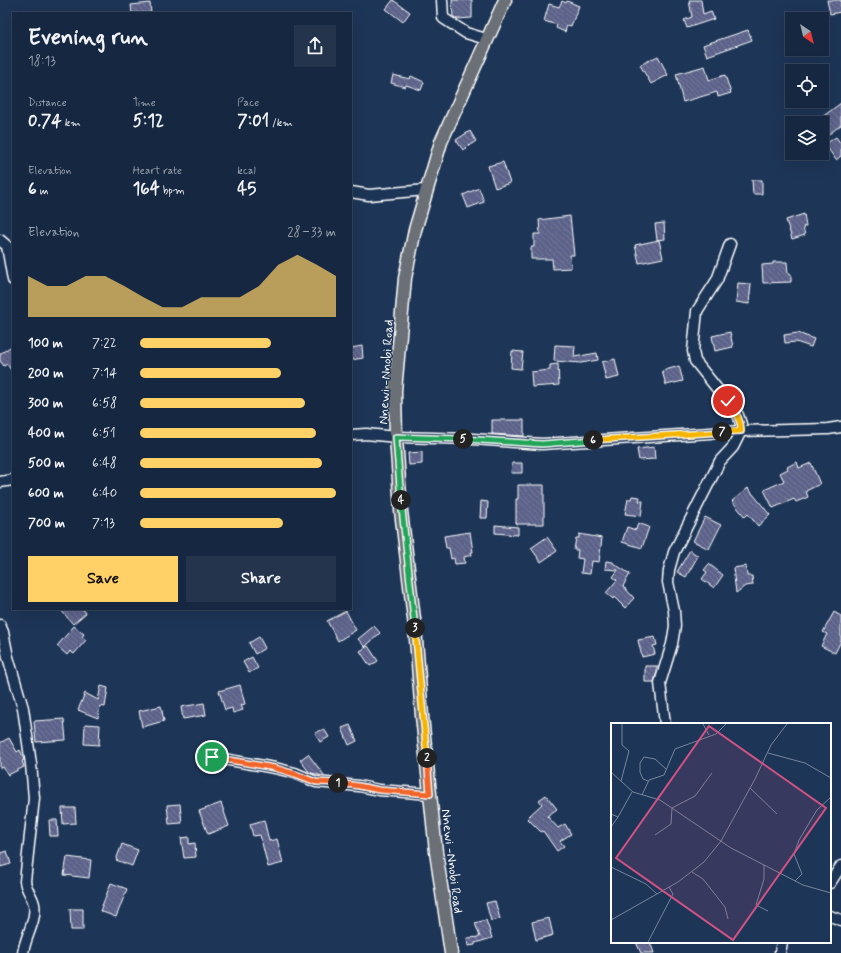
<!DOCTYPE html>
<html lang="en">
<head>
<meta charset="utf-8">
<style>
	:root { --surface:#162841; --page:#23344c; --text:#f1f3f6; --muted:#9ea6b1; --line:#35445a; --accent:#ffd166 }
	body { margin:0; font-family:Mynerve,sans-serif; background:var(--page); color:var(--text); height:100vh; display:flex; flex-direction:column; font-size:15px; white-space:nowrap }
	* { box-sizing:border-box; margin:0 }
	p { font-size:13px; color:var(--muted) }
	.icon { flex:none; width:22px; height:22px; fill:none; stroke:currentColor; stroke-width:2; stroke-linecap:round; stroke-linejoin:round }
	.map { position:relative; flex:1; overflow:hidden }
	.panel { position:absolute; left:12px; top:12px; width:340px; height:598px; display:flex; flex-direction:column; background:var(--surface); border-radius:0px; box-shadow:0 4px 16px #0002,0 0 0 1px var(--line) }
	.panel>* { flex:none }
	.needle { width:26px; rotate:145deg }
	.controls { position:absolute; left:785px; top:12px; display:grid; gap:8px }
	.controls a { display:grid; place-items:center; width:44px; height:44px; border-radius:0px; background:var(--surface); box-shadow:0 4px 16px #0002,0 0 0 1px var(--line); font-size:20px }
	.pin { position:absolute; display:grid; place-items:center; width:34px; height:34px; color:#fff; margin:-17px; border:2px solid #fff; border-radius:50%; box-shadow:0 1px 4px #0007 }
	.km { position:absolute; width:20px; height:20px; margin:-10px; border-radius:50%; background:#222; color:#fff; font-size:11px; line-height:20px; text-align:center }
	.round { display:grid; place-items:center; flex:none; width:42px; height:42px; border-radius:0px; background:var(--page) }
	.head { display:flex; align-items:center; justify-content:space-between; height:68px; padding:0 16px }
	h1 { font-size:22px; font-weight:800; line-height:30px }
	.stats { display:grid; grid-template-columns:repeat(3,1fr); gap:6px; height:68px; padding:4px 16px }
	.stats div { display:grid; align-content:center }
	.stats b { font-size:17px; font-weight:800 }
	.stats small { font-size:11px; font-weight:400 }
	.stats p { font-size:11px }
	.chart { height:112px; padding:8px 16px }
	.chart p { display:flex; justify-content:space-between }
	.chart svg { width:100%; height:72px; margin-top:4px; fill:var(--accent); opacity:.7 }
	.action { display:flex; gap:8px; margin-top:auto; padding:8px 16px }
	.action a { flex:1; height:46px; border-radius:0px; background:var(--accent); color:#111; font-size:16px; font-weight:800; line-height:46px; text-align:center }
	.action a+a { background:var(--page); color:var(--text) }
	ul { padding:0 16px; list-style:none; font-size:13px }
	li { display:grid; grid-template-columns:64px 48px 1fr; align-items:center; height:30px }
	li i { height:10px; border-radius:5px; background:var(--accent) }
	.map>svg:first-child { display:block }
	.building { fill:url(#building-back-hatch); stroke:#fff }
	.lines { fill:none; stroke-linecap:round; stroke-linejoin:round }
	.minor-casing { stroke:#fff; stroke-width:13 }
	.major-casing { stroke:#fff; stroke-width:15 }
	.minor { stroke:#1d3557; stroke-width:10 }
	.major { stroke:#6b6f75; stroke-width:12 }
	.split-1-casing { stroke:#fff; stroke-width:8 }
	.split-2-casing { stroke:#fff; stroke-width:8 }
	.split-3-casing { stroke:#fff; stroke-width:8 }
	.split-4-casing { stroke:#fff; stroke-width:8 }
	.split-5-casing { stroke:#fff; stroke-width:8 }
	.split-6-casing { stroke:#fff; stroke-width:8 }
	.split-7-casing { stroke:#fff; stroke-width:8 }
	.split-8-casing { stroke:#fff; stroke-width:8 }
	.split-1 { stroke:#f0652b; stroke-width:5 }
	.split-2 { stroke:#f0652b; stroke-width:5 }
	.split-3 { stroke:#f5b400; stroke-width:5 }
	.split-4 { stroke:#22a559; stroke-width:5 }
	.split-5 { stroke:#22a559; stroke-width:5 }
	.split-6 { stroke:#22a559; stroke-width:5 }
	.split-7 { stroke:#f5b400; stroke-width:5 }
	.split-8 { stroke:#f5b400; stroke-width:5 }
	.labels { text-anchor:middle; stroke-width:3; stroke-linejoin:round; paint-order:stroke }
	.street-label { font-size:13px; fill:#fff; stroke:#1d3557 }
	.inset-road { fill:none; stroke:#77869a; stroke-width:1 }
	.view { fill:#d15284; fill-opacity:0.15; stroke:#d15284; stroke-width:2 }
	.inset-edge { fill:none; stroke:#fff; stroke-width:2 }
</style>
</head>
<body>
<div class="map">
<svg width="841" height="953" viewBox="0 0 841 953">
	<defs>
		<pattern id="building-back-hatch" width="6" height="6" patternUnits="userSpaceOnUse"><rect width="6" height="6" fill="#5b6289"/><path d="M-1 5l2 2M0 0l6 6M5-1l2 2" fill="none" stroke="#747a9b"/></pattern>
	</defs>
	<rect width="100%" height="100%" fill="#1d3557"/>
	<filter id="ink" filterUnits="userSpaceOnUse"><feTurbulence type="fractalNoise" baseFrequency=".025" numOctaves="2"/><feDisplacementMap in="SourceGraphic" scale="8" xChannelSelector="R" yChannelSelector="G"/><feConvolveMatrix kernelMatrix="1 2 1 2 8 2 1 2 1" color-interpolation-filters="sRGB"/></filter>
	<g filter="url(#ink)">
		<!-- building -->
		<g class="building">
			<path d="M393 0 410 12 403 22 386 9Z"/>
			<path d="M452 0H472V18L457 19 453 17Z"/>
			<path d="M689 0H701L703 14 711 11 714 19 687 28 684 20 692 17Z"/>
			<path d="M827 0H841V12L830 14Z"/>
			<path d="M562 1 566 3 567 1 579 6 571 26 567 25 565 32 556 28 557 25 544 21 549 4 559 7Z"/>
			<path d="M150 3 151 13H132L131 5Z"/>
			<path d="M748 30 752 40 707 56 703 45Z"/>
			<path d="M658 56 668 75 651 84 640 65Z"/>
			<path d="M705 66 709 80 725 75 731 93 718 97 717 92 683 102 676 74Z"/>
			<path d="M393 75 410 79 411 76 424 82 421 90 406 85 405 87 391 83Z"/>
			<path d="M841 103V125L829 134 822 126V123H820L818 120Z"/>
			<path d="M470 131 476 141 463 150 456 140Z"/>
			<path d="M836 137 841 144V156L836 160 827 147 829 145 827 143Z"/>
			<path d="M503 162 510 183 495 188 488 166Z"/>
			<path d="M752 180H762V194H753Z"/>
			<path d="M479 188 484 202 468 208 463 195Z"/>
			<path d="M804 214 806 226 803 227 805 235 792 239 786 220Z"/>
			<path d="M570 216 574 255H570L571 268 553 269 552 259H531V247H534V234H540L539 220Z"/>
			<path d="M664 223 665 239 657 240 655 224Z"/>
			<path d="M659 240 663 258 639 263 635 245Z"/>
			<path d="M773 262H787L788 274H791V282L763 283 762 265 773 264Z"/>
			<path d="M738 283 751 284 749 304 736 302Z"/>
			<path d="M730 332 733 347 715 351 712 336Z"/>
			<path d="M798 333 814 339 811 347 796 342 785 343 784 335Z"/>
			<path d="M13 345V373L7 364 4 366 0 361V354Z"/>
			<path d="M555 345 575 346 574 357 597 353 598 360 581 363 554 361Z"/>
			<path d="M362 346 363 358 351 360V348Z"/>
			<path d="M512 351 523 352 521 369 511 368Z"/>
			<path d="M615 359 619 377 606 380 602 362Z"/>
			<path d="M558 364 559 385 532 387 531 372 550 370V365Z"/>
			<path d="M679 366 683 381 666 385 662 371Z"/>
			<path d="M492 420H524V436L492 434Z"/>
			<path d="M654 447 655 459 639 460 637 449Z"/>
			<path d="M422 452V464L409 465 408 453Z"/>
			<path d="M797 462 799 468 811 463 820 484 806 491 808 497 796 502 794 499 773 508 764 490 784 481 780 473 788 469 787 467Z"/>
			<path d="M512 463H522V473H511Z"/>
			<path d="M518 485H544V524H516V499H518Z"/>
			<path d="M748 488 770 515 758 526 748 514 745 517 732 501Z"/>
			<path d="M632 496 640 497 639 501H643L641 516 625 514 628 499H631Z"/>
			<path d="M481 501 488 502 487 518H480Z"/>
			<path d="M705 517 721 525 709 549 693 541Z"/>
			<path d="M638 523 649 527 642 548 622 542 627 527 636 530Z"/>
			<path d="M495 525 518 527V535L495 533Z"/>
			<path d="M470 532 473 552H471L472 555 464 557 465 563 455 564 454 558 451 559 449 548H446L444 536Z"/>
			<path d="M579 534 602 538 599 562 592 561 590 574 581 573 583 559 577 558 578 550H574L576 538H579Z"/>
			<path d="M547 537 557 551 541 562 531 548Z"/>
			<path d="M690 550 698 556 686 577 677 572Z"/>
			<path d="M606 561 613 562V563L630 574 623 586 634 598 625 608 614 597 613 599 606 593 617 580 613 577 618 570 605 569Z"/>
			<path d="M709 564 723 575 714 588 702 579 707 572 704 570Z"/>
			<path d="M746 566 747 576H752L753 585 745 586 736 593 733 568Z"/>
			<path d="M60 609H83L86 613 73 624Z"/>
			<path d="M346 611 356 630 338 641 327 621Z"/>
			<path d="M834 612 841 616V641L835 653 821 646 827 634 823 632Z"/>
			<path d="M74 626 84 634 82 637 86 640 74 654 70 651 67 655 57 646Z"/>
			<path d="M374 626 380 633 365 647 358 639Z"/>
			<path d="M259 637 265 648 255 654 249 643Z"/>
			<path d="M655 637 657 645 653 646 655 654 642 657 638 640Z"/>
			<path d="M368 646 378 661 370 666 360 651Z"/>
			<path d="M252 657 258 668 249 673 243 662Z"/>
			<path d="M645 666H657V672L654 682H645Z"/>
			<path d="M240 685 245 704 241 705 243 710 233 713 232 708 225 710 219 691Z"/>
			<path d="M101 686 108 688 105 707 100 706 98 718 78 710 85 693 98 700Z"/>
			<path d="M204 703 206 715 183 719 181 707Z"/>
			<path d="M161 706 164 721 142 727 139 711Z"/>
			<path d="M64 719 66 740 36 742 34 721Z"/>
			<path d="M85 724 100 725 99 745 84 744Z"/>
			<path d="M350 725 357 741 349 745 342 728Z"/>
			<path d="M324 729 329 737 320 742 315 733Z"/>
			<path d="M9 738 17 752 20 750 23 757 24 760 22 761 24 767 8 775 3 767 0 768V743Z"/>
			<path d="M308 754 324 775 322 776 309 772 300 760Z"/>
			<path d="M546 795 557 809 547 816 558 828 565 824 571 834 560 841 564 846 557 851 543 831 541 832 527 818 542 804 539 800Z"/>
			<path d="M221 803 229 826 208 834 199 811Z"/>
			<path d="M180 804 182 823 169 824 167 805Z"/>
			<path d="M62 808H75L76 823 63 824Z"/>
			<path d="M49 820H57L58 836H50Z"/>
			<path d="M264 820 269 841 277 839 283 863 268 867 260 835 253 836 250 824Z"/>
			<path d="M189 837V844L195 843 196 857 184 858 181 838Z"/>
			<path d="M122 844 138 850 132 866 116 860Z"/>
			<path d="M7 851 11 864 0 867V853Z"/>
			<path d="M67 857 91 860 89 878 64 875Z"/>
			<path d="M111 883 127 889 116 917 100 911Z"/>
			<path d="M495 901 500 919 491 921 486 903Z"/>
			<path d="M70 909H83V930H71Z"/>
			<path d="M549 918 553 935 536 940 532 922Z"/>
			<path d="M486 920 492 938 475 943V945L468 946 467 938 480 937 475 923Z"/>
			<path d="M636 942H650L654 953H641Z"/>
		</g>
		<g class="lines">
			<defs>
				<g id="minor">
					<path d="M442 0 443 18 466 33 486 39"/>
					<path d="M351 192 369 195 426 190"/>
					<path d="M0 240 7 246 13 280"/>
					<path d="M351 435 366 434 396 437 473 439 542 444 741 431 828 429 841 427"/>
					<path d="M0 482 13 480"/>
					<path d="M0 625 3 632 8 657 23 708 31 764 34 798 25 881C26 890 32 895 34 904 37 920 25 937 23 953"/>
					<path d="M665 724 660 683 672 644 675 626 674 611 668 582 669 570 674 552 720 461 733 447 741 431V424L738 415 695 361 693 351 697 311 717 280 730 244"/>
					<path d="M212 757 275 768 295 773 316 782 359 786 379 790 430 794"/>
					<path d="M830 883 841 866"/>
					<path d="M830 916 841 920"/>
					<path d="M780 953 782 942"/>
				</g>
				<path id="major" d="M451 953 436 852 422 716 415 627 401 511 396 437 395 391 405 278 415 230 441 142 505 0"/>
			</defs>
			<!-- minor casing -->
			<use href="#minor" class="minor-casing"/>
			<!-- major casing -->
			<use href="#major" class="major-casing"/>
			<!-- minor -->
			<use href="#minor" class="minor"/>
			<!-- major -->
			<use href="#major" class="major"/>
		</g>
	</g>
	<g class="lines" filter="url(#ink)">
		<defs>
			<path id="split-1" d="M212 757 275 768 295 774 316 782 338 783"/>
			<path id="split-2" d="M338 783 359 786 379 790 430 794 427 758"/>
			<path id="split-3" d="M415 628 427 758"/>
			<path id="split-4" d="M401 500 415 628"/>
			<path id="split-5" d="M401 500 396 437 463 439"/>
			<path id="split-6" d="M463 439 542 444 593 440"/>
			<path id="split-7" d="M593 440 722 432"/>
			<path id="split-8" d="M722 432 741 431C741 419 735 411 728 401"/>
		</defs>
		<!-- split-1 casing -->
		<use href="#split-1" class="split-1-casing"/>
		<!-- split-2 casing -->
		<use href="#split-2" class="split-2-casing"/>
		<!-- split-3 casing -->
		<use href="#split-3" class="split-3-casing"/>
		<!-- split-4 casing -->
		<use href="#split-4" class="split-4-casing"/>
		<!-- split-5 casing -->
		<use href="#split-5" class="split-5-casing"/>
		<!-- split-6 casing -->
		<use href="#split-6" class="split-6-casing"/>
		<!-- split-7 casing -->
		<use href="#split-7" class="split-7-casing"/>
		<!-- split-8 casing -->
		<use href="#split-8" class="split-8-casing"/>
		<!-- split-1 -->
		<use href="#split-1" class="split-1"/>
		<!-- split-2 -->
		<use href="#split-2" class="split-2"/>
		<!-- split-3 -->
		<use href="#split-3" class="split-3"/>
		<!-- split-4 -->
		<use href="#split-4" class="split-4"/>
		<!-- split-5 -->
		<use href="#split-5" class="split-5"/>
		<!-- split-6 -->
		<use href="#split-6" class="split-6"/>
		<!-- split-7 -->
		<use href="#split-7" class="split-7"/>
		<!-- split-8 -->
		<use href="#split-8" class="split-8"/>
	</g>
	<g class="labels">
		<!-- street labels -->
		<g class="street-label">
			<text transform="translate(385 372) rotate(-87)" y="5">Nnewi -Nnobi Road</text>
			<text transform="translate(453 861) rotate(83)" y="5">Nnewi -Nnobi Road</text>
		</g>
	</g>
	<!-- overview -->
	<g transform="translate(611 723)">
		<rect width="220" height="220" fill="#1d3557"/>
		<path class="inset-road" d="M92 1 98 12M157 30 194 40 220 55M0 49 22 69 49 77 120 125 192 162 220 170M10 58 18 28 11 22V1M37 58 32 56 29 49V40L33 34 44 36 55 46M139 65 166 91M31 72 38 57 53 52 64 26 105 11 115 1M0 91 7 94 21 69M0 104 7 94M44 112 60 101 61 85 84 73 101 50M153 142V156L145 182 157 188M0 144 35 161 46 171M81 149 92 156 114 184 117 196M184 158 191 151 183 131 188 117 206 87 220 74M0 197 67 159 93 139 110 118 144 56 160 22 176 1M37 219 62 171 58 164"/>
		<path class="view" d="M98 3 215 85 122 217 5 135Z"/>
		<rect width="220" height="220" class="inset-edge"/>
	</g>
</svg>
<div class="controls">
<a><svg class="needle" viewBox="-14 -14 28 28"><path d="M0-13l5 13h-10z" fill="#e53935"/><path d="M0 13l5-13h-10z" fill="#9ea6b1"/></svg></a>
<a><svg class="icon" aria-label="locate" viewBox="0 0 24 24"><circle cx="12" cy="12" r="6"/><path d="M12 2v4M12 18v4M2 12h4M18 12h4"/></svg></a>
<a><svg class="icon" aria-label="layers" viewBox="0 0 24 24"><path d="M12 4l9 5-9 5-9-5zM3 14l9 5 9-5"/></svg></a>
</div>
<div class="pin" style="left:212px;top:757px;background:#1e9e55"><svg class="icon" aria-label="arrive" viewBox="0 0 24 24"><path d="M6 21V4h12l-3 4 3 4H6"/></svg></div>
<div class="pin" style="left:728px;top:401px;background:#d93025"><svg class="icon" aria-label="check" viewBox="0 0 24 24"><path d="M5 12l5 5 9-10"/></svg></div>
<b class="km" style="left:338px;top:783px">1</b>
<b class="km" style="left:427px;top:758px">2</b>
<b class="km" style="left:415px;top:628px">3</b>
<b class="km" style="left:401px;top:500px">4</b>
<b class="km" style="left:463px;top:439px">5</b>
<b class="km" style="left:593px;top:440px">6</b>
<b class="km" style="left:722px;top:432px">7</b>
<section class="panel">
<div class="head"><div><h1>Evening run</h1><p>18:13</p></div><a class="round"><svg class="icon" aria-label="share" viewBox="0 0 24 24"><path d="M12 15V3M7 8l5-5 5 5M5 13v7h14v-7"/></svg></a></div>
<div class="stats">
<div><p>Distance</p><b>0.74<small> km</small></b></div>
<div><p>Time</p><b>5:12</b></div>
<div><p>Pace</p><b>7:01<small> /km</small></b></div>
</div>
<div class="stats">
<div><p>Elevation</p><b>6<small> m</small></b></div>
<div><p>Heart rate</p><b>164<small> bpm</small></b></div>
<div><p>kcal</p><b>45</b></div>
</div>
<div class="chart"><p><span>Elevation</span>28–33 m</p>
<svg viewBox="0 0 160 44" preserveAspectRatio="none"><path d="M0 44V19L10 25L20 25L30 19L40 19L50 25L60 32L70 38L80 38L90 32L100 32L110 32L120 25L130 12L140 6L150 12L160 19V44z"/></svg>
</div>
<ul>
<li><b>100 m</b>7:22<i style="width:67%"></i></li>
<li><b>200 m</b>7:14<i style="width:72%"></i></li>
<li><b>300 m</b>6:58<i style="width:84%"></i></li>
<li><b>400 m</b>6:51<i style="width:90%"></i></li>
<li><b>500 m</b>6:48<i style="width:93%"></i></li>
<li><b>600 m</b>6:40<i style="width:100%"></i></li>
<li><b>700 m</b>7:13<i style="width:73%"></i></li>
</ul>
<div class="action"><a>Save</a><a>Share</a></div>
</section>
</div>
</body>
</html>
